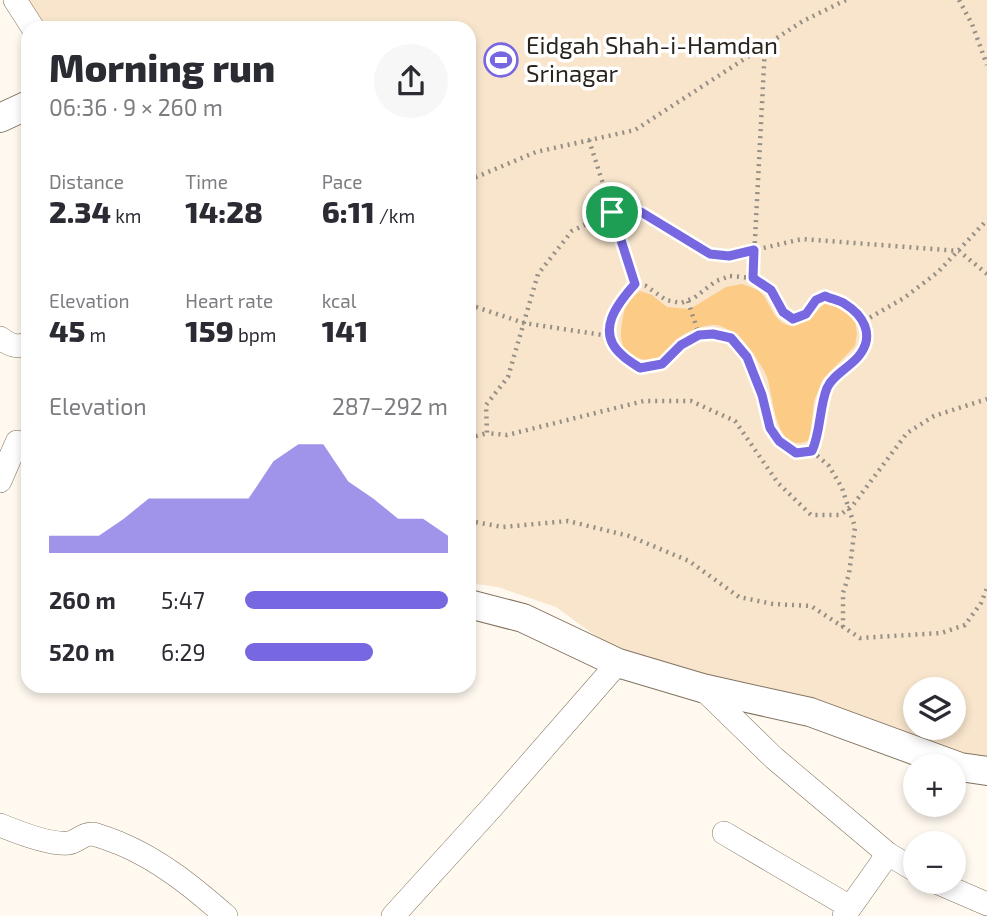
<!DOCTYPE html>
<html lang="en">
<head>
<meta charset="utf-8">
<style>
	:root { --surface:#fff; --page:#f7f7f7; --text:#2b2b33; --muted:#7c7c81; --accent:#7767e1 }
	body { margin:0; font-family:"Exo 2",sans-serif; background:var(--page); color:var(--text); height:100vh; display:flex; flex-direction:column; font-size:26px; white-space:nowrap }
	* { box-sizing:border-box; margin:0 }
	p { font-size:23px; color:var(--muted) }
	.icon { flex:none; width:38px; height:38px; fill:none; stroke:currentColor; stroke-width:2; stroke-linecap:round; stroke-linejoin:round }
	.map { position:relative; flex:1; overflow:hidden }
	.drawer { position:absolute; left:21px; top:21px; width:455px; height:672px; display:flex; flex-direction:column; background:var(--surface); border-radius:21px; box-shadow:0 4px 10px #0003 }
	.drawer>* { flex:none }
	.tools { position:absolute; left:903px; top:677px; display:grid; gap:14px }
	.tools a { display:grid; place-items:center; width:63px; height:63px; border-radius:50%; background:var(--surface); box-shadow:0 4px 10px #0003; font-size:35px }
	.pin { position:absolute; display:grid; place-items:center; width:60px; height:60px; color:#fff; margin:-30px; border:4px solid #fff; border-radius:50%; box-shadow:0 2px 7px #0007 }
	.round { display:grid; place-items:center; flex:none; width:74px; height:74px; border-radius:37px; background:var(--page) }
	.summary { display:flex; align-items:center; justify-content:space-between; height:119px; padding:0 28px }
	h1 { font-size:38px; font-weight:800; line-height:52px }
	.metrics { display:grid; grid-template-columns:repeat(3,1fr); gap:10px; height:119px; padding:7px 28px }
	.metrics div { display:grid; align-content:center }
	.metrics b { font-size:30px; font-weight:800 }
	.metrics small { font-size:19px; font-weight:400 }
	.metrics p { font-size:19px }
	.chart { height:196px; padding:14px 28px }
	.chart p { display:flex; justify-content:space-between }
	.chart svg { width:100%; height:126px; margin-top:7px; fill:var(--accent); opacity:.7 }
	ul { padding:0 28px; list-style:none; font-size:23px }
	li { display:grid; grid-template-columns:112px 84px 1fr; align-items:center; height:52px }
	li i { height:18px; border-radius:9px; background:var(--accent) }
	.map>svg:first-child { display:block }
	.green { fill:#f8e5cc; fill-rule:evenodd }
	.water { fill:#fccb86 }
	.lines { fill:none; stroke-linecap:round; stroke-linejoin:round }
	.minor-casing { stroke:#817361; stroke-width:24 }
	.tertiary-casing { stroke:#817361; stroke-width:30 }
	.path { stroke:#958f86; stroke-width:4.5; stroke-dasharray:2 5; stroke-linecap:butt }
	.minor { stroke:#fff; stroke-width:23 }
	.tertiary { stroke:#fff; stroke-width:28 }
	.route-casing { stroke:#fff; stroke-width:14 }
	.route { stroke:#7767e1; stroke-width:9 }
	.labels { text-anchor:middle; stroke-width:7; stroke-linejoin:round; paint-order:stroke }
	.poi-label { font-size:24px; fill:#2a241c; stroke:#fff; text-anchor:start }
</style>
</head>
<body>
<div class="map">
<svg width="987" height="916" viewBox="0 0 987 916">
	<rect width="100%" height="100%" fill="#fff9f0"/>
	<!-- green -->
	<path class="green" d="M26 0H987V757L967 755 629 660 556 607 498 587 469 583V28H45ZM915 690H954V728H915Z"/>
	<!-- water -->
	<path class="water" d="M742 284C748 286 758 289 762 294 767 299 770 308 774 314 792 340 811 316 825 303L837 304 855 319 857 334 855 346 823 379 814 401 810 440C775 457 774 398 767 377 763 367 744 338 735 333 730 331 721 325 716 325 705 324 684 332 676 340 669 348 664 358 652 360 649 361 645 360 642 359 619 354 619 337 623 317 625 305 630 298 640 291L652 295 667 307 690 309 726 287Z"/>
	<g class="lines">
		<defs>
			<g id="minor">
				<path d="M15 0 33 28"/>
				<path d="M0 338C10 345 16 348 28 344"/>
				<path d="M0 481 17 442"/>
				<path d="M702 688 774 758 888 854 915 870"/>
				<path d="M0 825C17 832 51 845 68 843 77 842 83 833 93 834 101 836 111 840 119 843 160 860 193 887 226 916"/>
				<path d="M724 833 850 907"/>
				<path d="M936 882 987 904"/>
				<path d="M393 916 493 806 618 663"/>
				<path d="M844 916 888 854"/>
			</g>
			<g id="tertiary">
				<path d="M0 118 28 105"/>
				<path d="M469 604 523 618 618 663 702 688 810 712 960 767 987 771"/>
			</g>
		</defs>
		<!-- minor casing -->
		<use href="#minor" class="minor-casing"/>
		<!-- tertiary casing -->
		<use href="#tertiary" class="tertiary-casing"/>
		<!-- path -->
		<g class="path">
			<path d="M959 0 972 24 987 65"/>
			<path d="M589 140 635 284"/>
			<path d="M469 180 536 152 635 130 803 21 846 0"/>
			<path d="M987 274 959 251 802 239 729 256 710 254 641 212H612L572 231 538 274 508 377 486 405 487 433 507 435 644 401H691L735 421 778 483 811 515H840L853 505 907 433 934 416 987 399"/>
			<path d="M730 276 753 278 771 290 783 312 793 319 806 314 816 300 825 296C831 299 840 300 845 304 863 315 873 334 861 353 853 366 833 374 827 388 819 408 821 431 812 451L796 453 780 441 770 428 762 395 747 357 731 338 713 334 699 335 681 345 662 364 640 368C634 364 627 360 622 355 595 332 617 304 635 284L646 286 666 300 681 303 694 298 716 281Z"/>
			<path d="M753 278 765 46"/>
			<path d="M688 301 699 335"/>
			<path d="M469 307H476L524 323 609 336"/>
			<path d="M864 321 904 298 938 272 987 220"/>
			<path d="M469 438 487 433"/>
			<path d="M812 451 829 466 842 488 855 527 849 574 843 593V627"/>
			<path d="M469 521 503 527 568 521 629 536 689 561 739 597 773 604 811 606 860 638 941 633 965 625 981 603 987 588"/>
		</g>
		<!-- minor -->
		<use href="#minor" class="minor"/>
		<!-- tertiary -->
		<use href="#tertiary" class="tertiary"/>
	</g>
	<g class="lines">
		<defs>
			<path id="route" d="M612 212H641L710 254 729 256 754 250 753 278 771 290 783 312 793 319 806 314 816 300 825 296C831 299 840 300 845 304 863 315 874 334 861 353 853 366 833 374 827 388 819 408 821 431 812 451L796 453 779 441 770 428 762 395 747 357 731 338 713 334 699 335 681 345 662 364 640 368C634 364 627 360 622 355 595 332 617 304 635 284Z"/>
		</defs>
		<!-- route casing -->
		<use href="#route" class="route-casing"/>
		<!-- route -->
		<use href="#route" class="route"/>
	</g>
	<!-- icons -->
	<defs>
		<symbol id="stadium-ring" viewBox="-11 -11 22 22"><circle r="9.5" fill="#fff" stroke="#7767e1" stroke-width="1.5"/><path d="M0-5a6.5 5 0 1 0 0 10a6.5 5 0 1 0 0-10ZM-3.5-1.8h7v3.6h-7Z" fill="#7767e1"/></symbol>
	</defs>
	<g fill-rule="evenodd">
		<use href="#stadium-ring" x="482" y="41" width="38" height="38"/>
	</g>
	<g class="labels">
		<!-- poi labels -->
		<g class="poi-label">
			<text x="526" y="54">Eidgah Shah-i-Hamdan<tspan x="526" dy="28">Srinagar</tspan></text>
		</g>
	</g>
</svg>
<div class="tools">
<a><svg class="icon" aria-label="layers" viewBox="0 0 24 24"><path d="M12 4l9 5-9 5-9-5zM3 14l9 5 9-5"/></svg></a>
<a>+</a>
<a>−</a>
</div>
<div class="pin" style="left:612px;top:212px;background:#1e9e55"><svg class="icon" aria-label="arrive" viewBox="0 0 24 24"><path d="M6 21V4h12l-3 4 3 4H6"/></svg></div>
<section class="drawer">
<div class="summary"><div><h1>Morning run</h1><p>06:36 · 9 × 260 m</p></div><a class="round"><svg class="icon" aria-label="share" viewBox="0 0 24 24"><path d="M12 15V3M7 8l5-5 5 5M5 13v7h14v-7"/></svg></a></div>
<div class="metrics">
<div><p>Distance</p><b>2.34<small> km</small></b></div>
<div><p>Time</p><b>14:28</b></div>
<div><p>Pace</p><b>6:11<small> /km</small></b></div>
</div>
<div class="metrics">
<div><p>Elevation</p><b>45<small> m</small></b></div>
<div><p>Heart rate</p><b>159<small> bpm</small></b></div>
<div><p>kcal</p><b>141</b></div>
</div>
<div class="chart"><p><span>Elevation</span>287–292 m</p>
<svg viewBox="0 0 160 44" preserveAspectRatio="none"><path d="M0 44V38L10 38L20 38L30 32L40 25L50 25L60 25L70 25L80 25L90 12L100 6L110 6L120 19L130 25L140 32L150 32L160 38V44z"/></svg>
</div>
<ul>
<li><b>260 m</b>5:47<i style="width:100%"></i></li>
<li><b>520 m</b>6:29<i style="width:63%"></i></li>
</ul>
</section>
</div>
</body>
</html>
